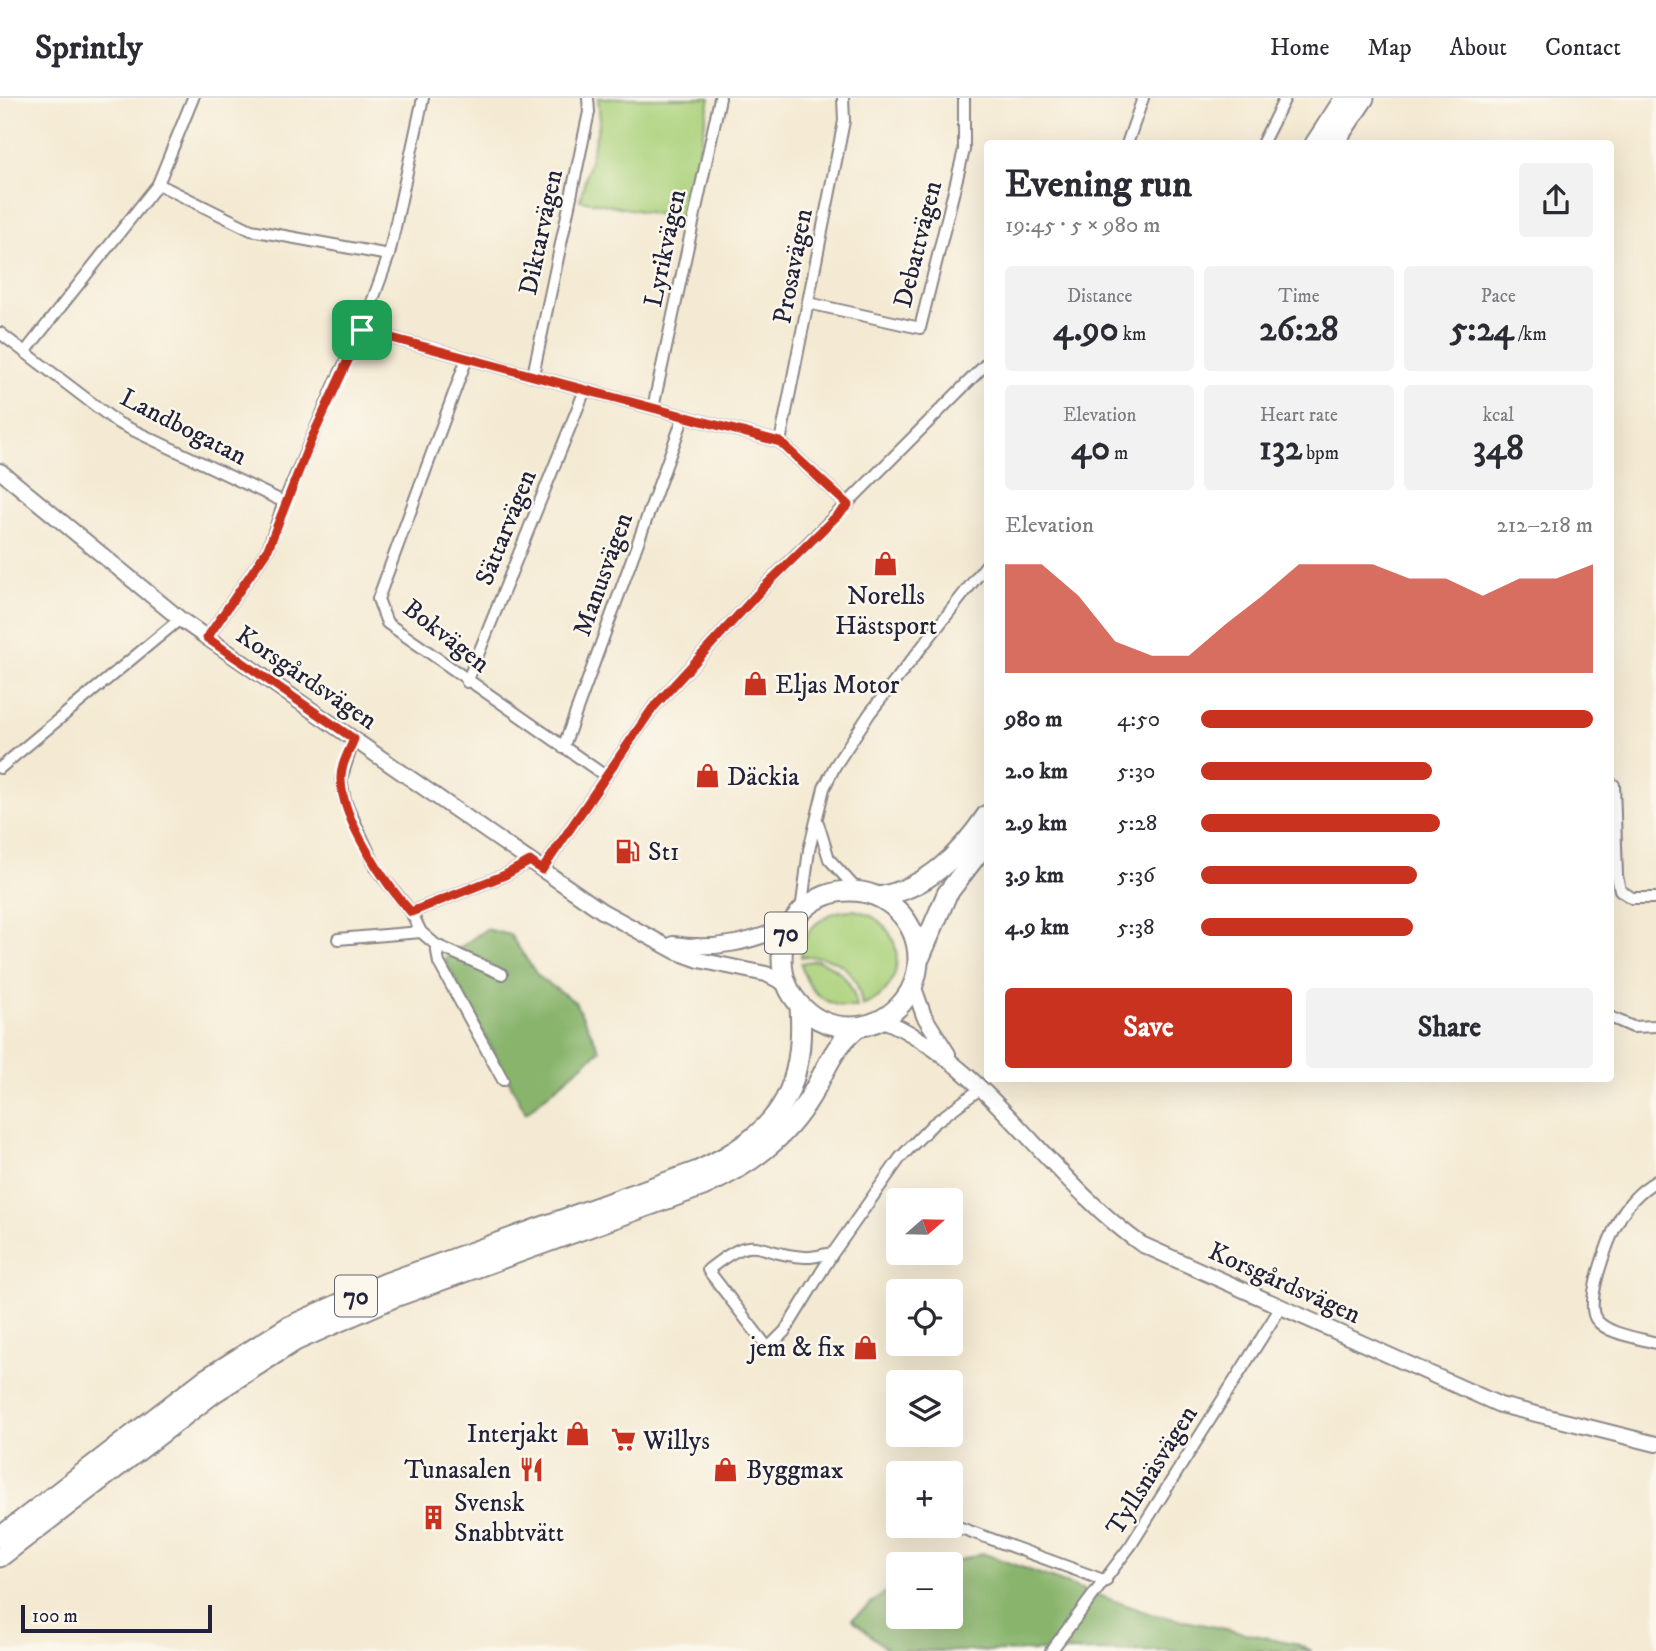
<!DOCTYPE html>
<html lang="en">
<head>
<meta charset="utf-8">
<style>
	:root { --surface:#fff; --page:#f2f2f3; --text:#2b2b33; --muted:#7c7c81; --line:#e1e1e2; --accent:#c8321e }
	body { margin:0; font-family:"IM FELL DW Pica",serif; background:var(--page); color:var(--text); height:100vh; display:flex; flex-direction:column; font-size:26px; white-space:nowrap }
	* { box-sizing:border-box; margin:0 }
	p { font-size:23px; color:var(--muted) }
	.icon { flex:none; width:38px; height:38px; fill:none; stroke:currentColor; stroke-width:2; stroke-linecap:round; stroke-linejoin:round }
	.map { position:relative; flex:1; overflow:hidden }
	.sheet { position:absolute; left:984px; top:42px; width:630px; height:942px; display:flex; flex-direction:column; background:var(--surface); border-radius:7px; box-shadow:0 7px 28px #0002 }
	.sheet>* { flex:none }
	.needle { width:46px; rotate:70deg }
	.buttons { position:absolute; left:886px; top:1090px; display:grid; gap:14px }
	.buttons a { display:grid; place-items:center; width:77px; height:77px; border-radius:7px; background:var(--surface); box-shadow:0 7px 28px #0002; font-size:35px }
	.scale { position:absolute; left:21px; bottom:18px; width:191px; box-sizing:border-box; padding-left:7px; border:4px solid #22223b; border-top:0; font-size:19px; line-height:24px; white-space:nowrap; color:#22223b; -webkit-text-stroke:5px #fbf7ec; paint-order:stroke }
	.pin { position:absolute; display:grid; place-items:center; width:60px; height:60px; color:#fff; margin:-30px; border-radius:14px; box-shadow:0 4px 10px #0006 }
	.round { display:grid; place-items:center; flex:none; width:74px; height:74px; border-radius:7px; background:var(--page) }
	.summary { display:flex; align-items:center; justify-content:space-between; height:119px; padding:0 21px }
	h1 { font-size:38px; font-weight:700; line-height:52px }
	.figures { display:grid; grid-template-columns:repeat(3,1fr); gap:10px; height:119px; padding:7px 21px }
	.figures div { display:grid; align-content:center; border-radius:7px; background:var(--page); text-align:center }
	.figures b { font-size:35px; font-weight:700 }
	.figures small { font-size:19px; font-weight:400 }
	.figures p { font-size:19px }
	.chart { height:196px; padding:14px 21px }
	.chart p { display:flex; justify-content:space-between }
	.chart svg { width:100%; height:126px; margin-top:7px; fill:var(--accent); opacity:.7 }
	.primary-button { display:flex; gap:14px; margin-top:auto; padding:14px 21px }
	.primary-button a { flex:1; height:80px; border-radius:7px; background:var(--accent); color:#fff; font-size:28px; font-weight:700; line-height:80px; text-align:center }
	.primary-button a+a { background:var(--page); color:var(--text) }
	ul { padding:0 21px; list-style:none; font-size:23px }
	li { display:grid; grid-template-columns:112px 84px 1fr; align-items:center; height:52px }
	li i { height:18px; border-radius:9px; background:var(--accent) }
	header { display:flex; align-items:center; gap:42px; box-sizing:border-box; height:98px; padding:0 35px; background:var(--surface); border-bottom:2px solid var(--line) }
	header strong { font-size:33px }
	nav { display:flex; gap:38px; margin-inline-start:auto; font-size:24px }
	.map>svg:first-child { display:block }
	.green { fill:#abd27c; stroke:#667a5c; stroke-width:2 }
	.forest { fill:#88b46c; stroke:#556b54; stroke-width:2 }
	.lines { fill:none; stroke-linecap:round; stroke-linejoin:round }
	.minor-casing { stroke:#8b8687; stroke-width:14 }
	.tertiary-casing { stroke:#8b8687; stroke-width:18 }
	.trunk-casing { stroke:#8b8687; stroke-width:23 }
	.minor { stroke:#fff; stroke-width:10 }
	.tertiary { stroke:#fff; stroke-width:14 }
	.trunk { stroke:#fff; stroke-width:19 }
	.route-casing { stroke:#fff; stroke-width:14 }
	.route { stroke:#c8321e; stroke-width:9 }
	.labels { text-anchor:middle; stroke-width:5; stroke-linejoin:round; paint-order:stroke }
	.shield { fill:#fbf7ec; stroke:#636270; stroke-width:2 }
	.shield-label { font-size:24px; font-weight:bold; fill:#22223b }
	.street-label { font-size:26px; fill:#22223b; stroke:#fbf7ec }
	.poi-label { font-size:26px; fill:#22223b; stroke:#fbf7ec; text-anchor:start }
</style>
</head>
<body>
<header>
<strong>Sprintly</strong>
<nav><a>Home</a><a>Map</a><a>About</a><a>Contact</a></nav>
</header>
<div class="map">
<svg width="1656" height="1553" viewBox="0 0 1656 1553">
	<rect width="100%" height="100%" fill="#fbf7ec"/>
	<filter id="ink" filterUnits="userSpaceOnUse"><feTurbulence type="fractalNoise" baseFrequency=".0143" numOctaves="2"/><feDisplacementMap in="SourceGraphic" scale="14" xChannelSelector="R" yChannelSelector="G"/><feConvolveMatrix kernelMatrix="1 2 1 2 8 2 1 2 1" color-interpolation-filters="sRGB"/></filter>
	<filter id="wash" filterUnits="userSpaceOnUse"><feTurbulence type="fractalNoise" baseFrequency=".00686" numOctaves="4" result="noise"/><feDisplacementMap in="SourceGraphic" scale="28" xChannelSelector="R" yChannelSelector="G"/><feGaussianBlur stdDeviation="1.57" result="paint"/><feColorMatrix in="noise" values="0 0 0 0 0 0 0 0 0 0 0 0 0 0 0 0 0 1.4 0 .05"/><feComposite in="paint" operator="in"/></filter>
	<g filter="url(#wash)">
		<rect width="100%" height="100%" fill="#f4ead3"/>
		<!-- green -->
		<g class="green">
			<path d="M598 0H710L685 121 580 102 600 22Z"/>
			<path d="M854 812C906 821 913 890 862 908 858 872 837 855 801 859 803 830 825 812 854 812Z"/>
			<path d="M817 862C841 870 853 885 857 909 827 911 806 893 801 865Z"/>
		</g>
		<!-- forest -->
		<g class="forest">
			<path d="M486 831 510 837 538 878 575 904 600 952 526 1015 444 861Z"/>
			<path d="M982 1455 1151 1516 1294 1545 1312 1553H889L852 1521 898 1484V1519H950L948 1466Z"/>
		</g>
	</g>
	<g filter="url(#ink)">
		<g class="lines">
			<defs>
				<g id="minor">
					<path d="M1127 46 1143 0"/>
					<path d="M1262 46 1285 0"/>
					<path d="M158 86 251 132 389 157"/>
					<path d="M808 205 920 230 964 52V0"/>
					<path d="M362 232 780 344 848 407"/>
					<path d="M0 235 118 325 284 404"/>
					<path d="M25 254 158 86 193 0"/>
					<path d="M467 260 378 501 387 525 604 677"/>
					<path d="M533 277 589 14 588 0"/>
					<path d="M653 310 720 0"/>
					<path d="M780 344 844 23 843 0"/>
					<path d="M207 540 268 451 284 404 338 279 362 232 389 157 423 0"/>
					<path d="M467 584 585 292"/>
					<path d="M354 641 341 681 345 703 377 772 411 814 421 834 436 847 502 876"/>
					<path d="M563 650 684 318"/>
					<path d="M0 670 180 521"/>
					<path d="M1614 687 1617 778 1620 792 1632 800H1656"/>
					<path d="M818 725 829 761 858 793"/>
					<path d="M542 772 652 611 763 490 987 265"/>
					<path d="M801 813 809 752 824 690 835 668 870 615 987 466"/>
					<path d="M411 814 505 777 530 763"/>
					<path d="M338 841 421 834"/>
					<path d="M436 847 439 865 503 982"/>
					<path d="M1610 919 1633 929 1656 928"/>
					<path d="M1656 1083C1641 1092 1627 1106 1619 1122 1609 1140 1584 1204 1596 1221 1606 1236 1639 1240 1656 1245"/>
					<path d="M833 1155C824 1156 814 1160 805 1159 753 1156 759 1131 708 1172L768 1250 785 1233 833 1155 900 1060 933 1026 980 991"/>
					<path d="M950 1426 1106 1483"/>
					<path d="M1051 1553 1131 1447 1281 1209"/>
				</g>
				<g id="tertiary">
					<path d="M0 373 180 521 602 813 677 854 699 862 766 876 786 886"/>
					<path d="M673 846C716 853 751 844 790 827"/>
					<path d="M913 887 924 918 948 956"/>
					<path d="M881 921C985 964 1049 1081 1141 1146L1500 1307 1656 1346"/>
				</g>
				<g id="trunk">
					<path d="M1315 46 1345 0"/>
					<path d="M1333 46 1364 0"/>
					<circle cx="850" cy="861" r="68"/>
					<path d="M879 799C928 789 959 758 987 717"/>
					<path d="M920 859 947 796 987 743"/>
					<path d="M0 1439 204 1282 288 1229 386 1185 698 1073C776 1036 806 996 800 908"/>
					<path d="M0 1459 215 1294 295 1243 392 1200 703 1088C744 1070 783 1043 807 1004 825 977 831 949 858 929"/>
				</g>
			</defs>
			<!-- minor casing -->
			<use href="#minor" class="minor-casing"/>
			<!-- tertiary casing -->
			<use href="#tertiary" class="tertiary-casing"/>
			<!-- trunk casing -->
			<use href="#trunk" class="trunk-casing"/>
			<!-- minor -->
			<use href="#minor" class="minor"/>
			<!-- tertiary -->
			<use href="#tertiary" class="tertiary"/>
			<!-- trunk -->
			<use href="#trunk" class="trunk"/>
		</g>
	</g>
	<g class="lines" filter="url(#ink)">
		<defs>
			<path id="route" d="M362 232 780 344 848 407 763 490 652 611 542 772 530 763 505 777 411 814C385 786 342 722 341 682 340 668 349 654 354 641L207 540 268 451 311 342Z"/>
		</defs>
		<!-- route casing -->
		<use href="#route" class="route-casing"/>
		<!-- route -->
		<use href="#route" class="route"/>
	</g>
	<!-- icons -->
	<defs>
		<symbol id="shop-bare" viewBox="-9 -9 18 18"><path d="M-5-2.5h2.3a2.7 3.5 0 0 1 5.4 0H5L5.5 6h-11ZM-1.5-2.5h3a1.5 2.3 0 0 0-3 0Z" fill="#c8321e" stroke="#fbf7ec" stroke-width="2.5" paint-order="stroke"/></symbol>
		<symbol id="fuel-bare" viewBox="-9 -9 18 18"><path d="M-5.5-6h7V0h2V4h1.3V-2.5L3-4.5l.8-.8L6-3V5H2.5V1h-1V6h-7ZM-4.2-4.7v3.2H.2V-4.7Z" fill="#c8321e" stroke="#fbf7ec" stroke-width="2.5" paint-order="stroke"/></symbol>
		<symbol id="supermarket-bare" viewBox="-9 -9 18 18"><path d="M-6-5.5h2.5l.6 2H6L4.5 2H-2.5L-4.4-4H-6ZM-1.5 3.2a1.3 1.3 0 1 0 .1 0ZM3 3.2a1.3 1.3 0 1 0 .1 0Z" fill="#c8321e" stroke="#fbf7ec" stroke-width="2.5" paint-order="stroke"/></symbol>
		<symbol id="restaurant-bare" viewBox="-9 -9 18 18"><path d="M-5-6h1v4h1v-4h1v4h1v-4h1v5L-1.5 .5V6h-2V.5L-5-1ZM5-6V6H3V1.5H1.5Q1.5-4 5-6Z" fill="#c8321e" stroke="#fbf7ec" stroke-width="2.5" paint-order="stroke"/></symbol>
		<symbol id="building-bare" viewBox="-9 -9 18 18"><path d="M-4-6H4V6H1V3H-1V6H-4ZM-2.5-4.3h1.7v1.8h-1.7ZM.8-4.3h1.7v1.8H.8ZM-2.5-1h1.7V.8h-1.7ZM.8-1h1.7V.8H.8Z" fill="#c8321e" stroke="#fbf7ec" stroke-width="2.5" paint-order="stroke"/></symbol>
	</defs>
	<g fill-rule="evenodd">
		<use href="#shop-bare" x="868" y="448" width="35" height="35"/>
		<use href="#shop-bare" x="738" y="568" width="35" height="35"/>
		<use href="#shop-bare" x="690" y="660" width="35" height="35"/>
		<use href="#fuel-bare" x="610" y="736" width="35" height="35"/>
		<use href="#shop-bare" x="848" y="1232" width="35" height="35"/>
		<use href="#shop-bare" x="560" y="1318" width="35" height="35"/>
		<use href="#supermarket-bare" x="606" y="1324" width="35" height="35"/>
		<use href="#restaurant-bare" x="514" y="1354" width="35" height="35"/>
		<use href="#shop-bare" x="708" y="1354" width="35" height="35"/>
		<use href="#building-bare" x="416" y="1402" width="35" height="35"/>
	</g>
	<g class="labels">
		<!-- shield labels -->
		<g class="shield">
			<rect x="765" y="814.5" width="42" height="41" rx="5"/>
			<rect x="335" y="1177.5" width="42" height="41" rx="5"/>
		</g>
		<g class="shield-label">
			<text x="786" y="843">70</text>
			<text x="356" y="1206">70</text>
		</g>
		<!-- street labels -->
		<g class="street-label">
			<text transform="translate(540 134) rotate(-78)" y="9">Diktarvägen</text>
			<text transform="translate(917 146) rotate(-76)" y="9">Debattvägen</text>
			<text transform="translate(664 150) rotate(-78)" y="9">Lyrikvägen</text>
			<text transform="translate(792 168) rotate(-79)" y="9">Prosavägen</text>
			<text transform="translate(184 328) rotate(27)" y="9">Landbogatan</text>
			<text transform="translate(505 429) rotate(-68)" y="9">Sättarvägen</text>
			<text transform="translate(602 476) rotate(-70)" y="9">Manusvägen</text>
			<text transform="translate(447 537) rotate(38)" y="9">Bokvägen</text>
			<text transform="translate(307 579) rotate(34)" y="9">Korsgårdsvägen</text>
			<text transform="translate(1285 1184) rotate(24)" y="9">Korsgårdsvägen</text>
			<text transform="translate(1151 1372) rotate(-58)" y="9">Tyllsnäsvägen</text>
		</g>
		<!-- poi labels -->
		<g class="poi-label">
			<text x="886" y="506" text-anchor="middle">Norells<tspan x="886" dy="30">Hästsport</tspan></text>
			<text x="775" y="595">Eljas Motor</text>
			<text x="727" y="687">Däckia</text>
			<text x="648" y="762">St1</text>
			<text x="845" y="1258" text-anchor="end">jem &amp; fix</text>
			<text x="558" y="1344" text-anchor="end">Interjakt</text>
			<text x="643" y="1351">Willys</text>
			<text x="511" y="1380" text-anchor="end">Tunasalen</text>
			<text x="746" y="1380">Byggmax</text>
			<text x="454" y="1413">Svensk<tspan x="454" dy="30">Snabbtvätt</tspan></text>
		</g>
	</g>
</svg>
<div class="buttons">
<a><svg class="needle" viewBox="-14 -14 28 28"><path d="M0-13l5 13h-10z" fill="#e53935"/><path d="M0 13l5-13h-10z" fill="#7c7c81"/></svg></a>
<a><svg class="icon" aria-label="locate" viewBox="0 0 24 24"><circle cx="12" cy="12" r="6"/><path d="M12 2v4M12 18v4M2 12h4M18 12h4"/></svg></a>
<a><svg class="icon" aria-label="layers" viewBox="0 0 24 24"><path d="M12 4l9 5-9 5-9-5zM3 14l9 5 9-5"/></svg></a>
<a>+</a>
<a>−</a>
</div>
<div class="scale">100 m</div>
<div class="pin" style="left:362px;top:232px;background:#1e9e55"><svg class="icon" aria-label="arrive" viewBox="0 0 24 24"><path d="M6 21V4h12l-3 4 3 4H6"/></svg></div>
<section class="sheet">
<div class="summary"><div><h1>Evening run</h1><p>19:45 · 5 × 980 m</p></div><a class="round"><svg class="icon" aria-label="share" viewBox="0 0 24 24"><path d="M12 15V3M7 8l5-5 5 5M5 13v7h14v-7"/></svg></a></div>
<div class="figures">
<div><p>Distance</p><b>4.90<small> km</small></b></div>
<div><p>Time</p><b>26:28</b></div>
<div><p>Pace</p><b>5:24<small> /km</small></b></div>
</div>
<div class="figures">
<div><p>Elevation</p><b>40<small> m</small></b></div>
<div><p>Heart rate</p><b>132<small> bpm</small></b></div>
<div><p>kcal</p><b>348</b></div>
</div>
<div class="chart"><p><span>Elevation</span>212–218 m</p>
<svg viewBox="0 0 160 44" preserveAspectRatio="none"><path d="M0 44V6L10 6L20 17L30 33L40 38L50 38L60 27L70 17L80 6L90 6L100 6L110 11L120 11L130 17L140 11L150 11L160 6V44z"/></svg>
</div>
<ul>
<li><b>980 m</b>4:50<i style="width:100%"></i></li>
<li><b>2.0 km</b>5:30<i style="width:59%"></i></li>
<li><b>2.9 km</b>5:28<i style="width:61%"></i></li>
<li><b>3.9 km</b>5:36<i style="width:55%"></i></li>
<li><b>4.9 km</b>5:38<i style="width:54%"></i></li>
</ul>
<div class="primary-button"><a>Save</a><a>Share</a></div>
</section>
</div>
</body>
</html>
